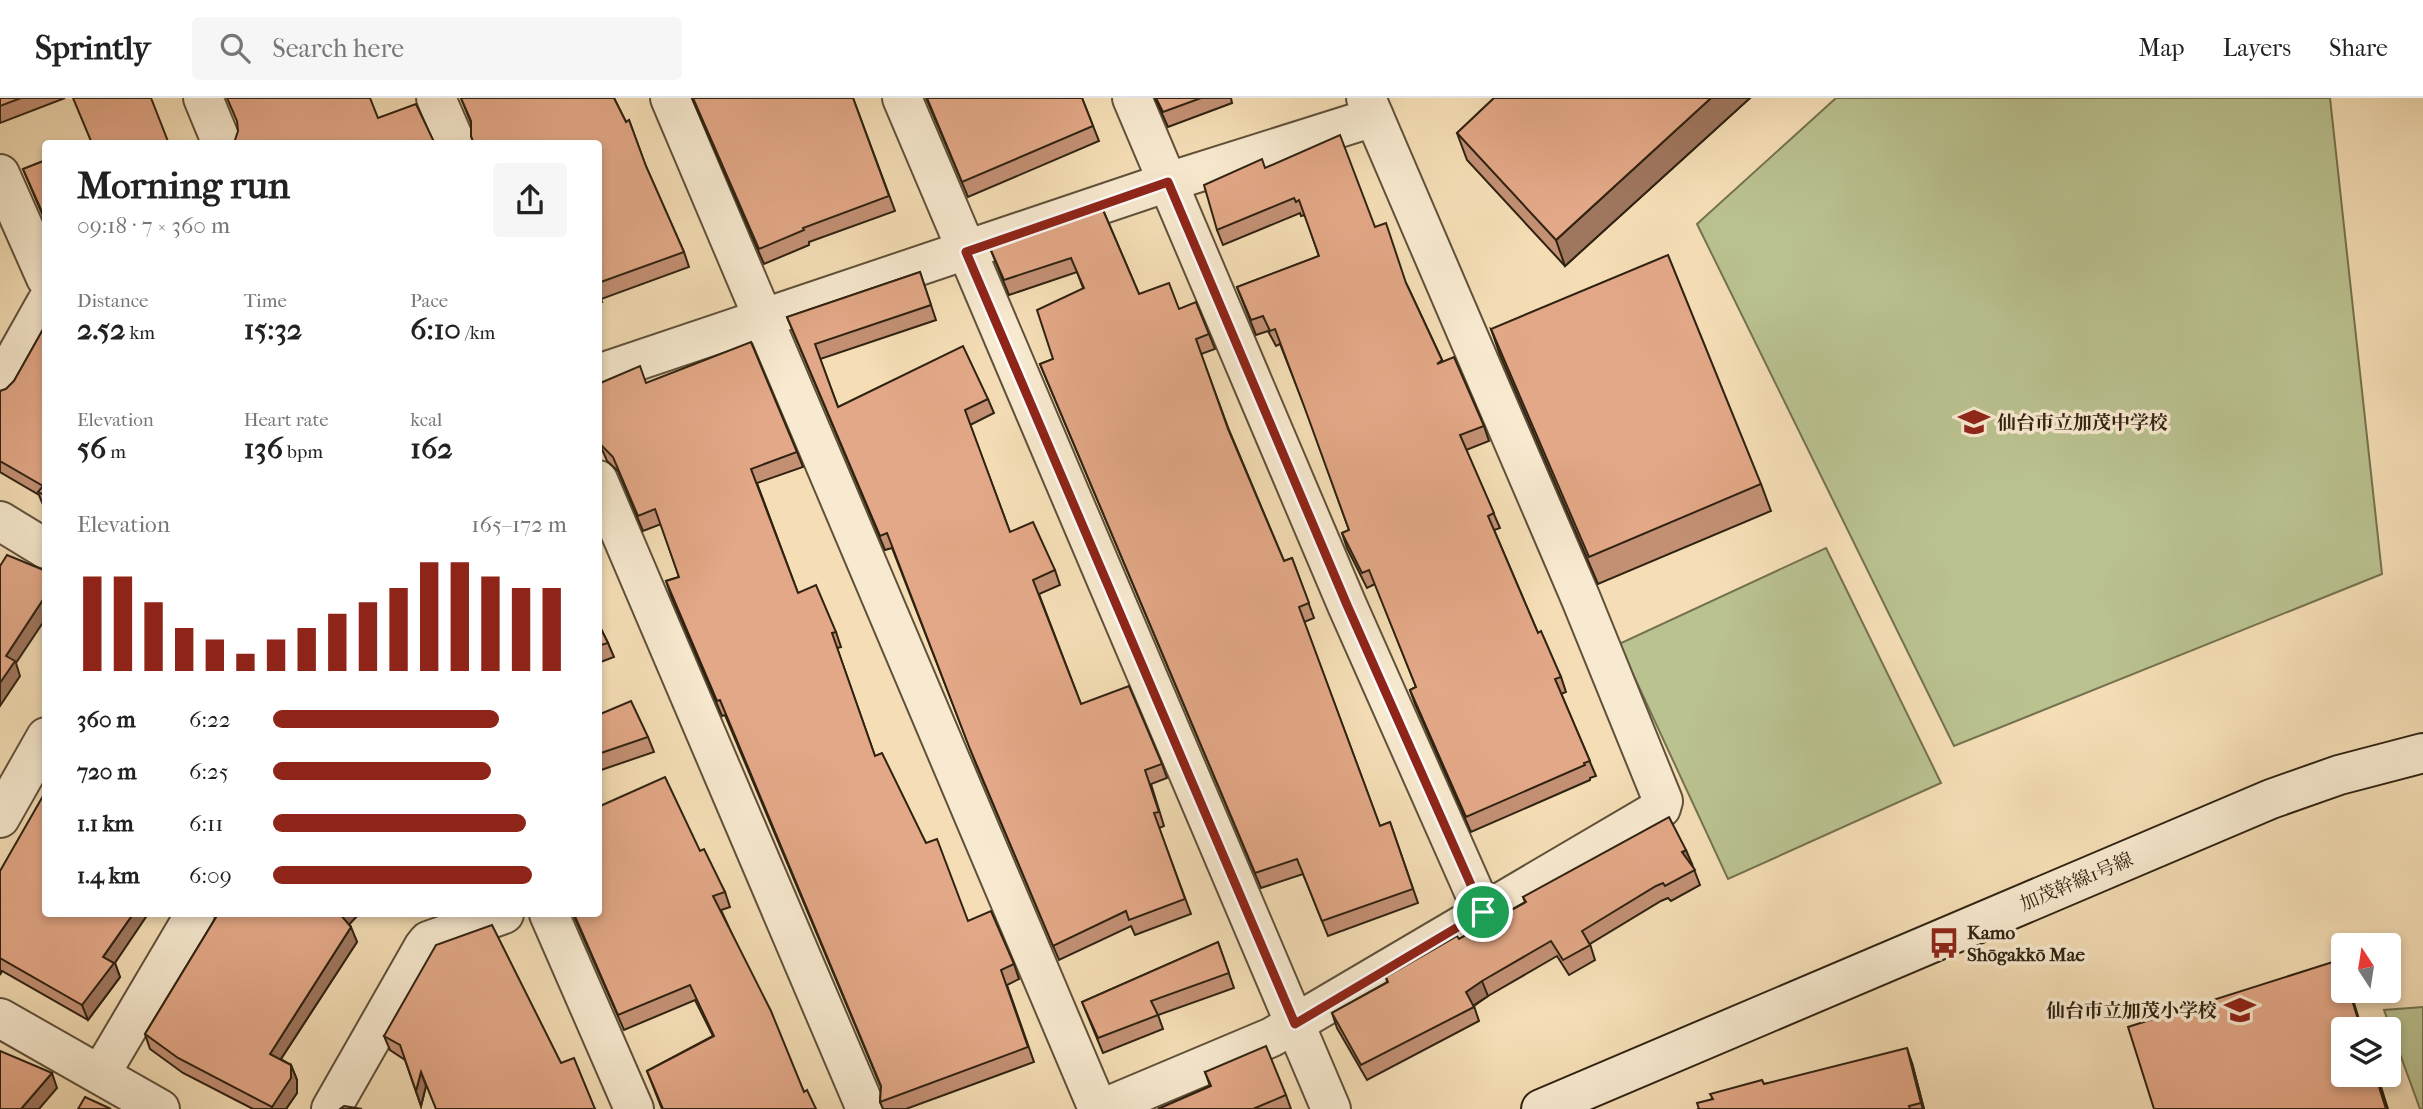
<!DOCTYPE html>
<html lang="en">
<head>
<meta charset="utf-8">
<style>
	:root { --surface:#fff; --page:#f6f6f6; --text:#222; --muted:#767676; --line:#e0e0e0; --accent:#8f2418 }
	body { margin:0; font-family:"IM FELL French Canon","Noto Serif JP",serif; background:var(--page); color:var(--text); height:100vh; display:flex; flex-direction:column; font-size:26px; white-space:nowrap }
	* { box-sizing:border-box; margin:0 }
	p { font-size:23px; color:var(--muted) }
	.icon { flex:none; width:38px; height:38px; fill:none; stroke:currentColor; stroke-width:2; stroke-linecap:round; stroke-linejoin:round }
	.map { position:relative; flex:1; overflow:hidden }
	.sheet { position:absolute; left:42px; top:42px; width:560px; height:777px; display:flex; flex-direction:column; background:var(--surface); border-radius:7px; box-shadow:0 4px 10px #0003 }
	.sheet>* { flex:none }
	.needle { width:46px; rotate:348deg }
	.tools { position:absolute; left:2331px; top:835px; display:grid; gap:14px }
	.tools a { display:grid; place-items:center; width:70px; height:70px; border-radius:7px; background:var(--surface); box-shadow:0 4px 10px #0003; font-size:35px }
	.pin { position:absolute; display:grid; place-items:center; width:60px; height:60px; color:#fff; margin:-30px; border:4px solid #fff; border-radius:50%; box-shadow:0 2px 7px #0007 }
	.round { display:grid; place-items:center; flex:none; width:74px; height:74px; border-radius:7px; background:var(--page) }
	.summary { display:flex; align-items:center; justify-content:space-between; height:119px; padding:0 35px }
	h1 { font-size:38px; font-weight:800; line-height:52px }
	.stats { display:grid; grid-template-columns:repeat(3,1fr); gap:10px; height:119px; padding:7px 35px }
	.stats div { display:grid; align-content:center }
	.stats b { font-size:30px; font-weight:800 }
	.stats small { font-size:19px; font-weight:400 }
	.stats p { font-size:19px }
	.chart { height:196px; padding:14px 35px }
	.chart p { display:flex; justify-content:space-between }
	.chart svg { width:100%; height:126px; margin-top:7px; stroke:var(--accent); stroke-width:6 }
	ul { padding:0 35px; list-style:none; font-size:23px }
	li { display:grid; grid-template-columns:112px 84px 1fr; align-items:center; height:52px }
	li i { height:18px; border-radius:9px; background:var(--accent) }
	header { display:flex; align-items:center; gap:42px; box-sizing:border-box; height:98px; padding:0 35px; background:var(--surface); border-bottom:2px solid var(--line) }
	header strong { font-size:33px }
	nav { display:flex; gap:38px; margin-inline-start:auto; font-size:24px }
	.search { width:490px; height:63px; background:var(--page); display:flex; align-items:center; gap:18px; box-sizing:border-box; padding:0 24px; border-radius:7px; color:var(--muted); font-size:26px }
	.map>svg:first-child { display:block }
	.pitch { fill:#bac290; stroke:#747250; stroke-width:2 }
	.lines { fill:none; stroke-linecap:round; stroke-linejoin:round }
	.street-casing { stroke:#60513a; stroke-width:42 }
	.secondary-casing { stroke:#2f2211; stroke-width:42 }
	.street { stroke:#f8ead0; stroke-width:38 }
	.secondary { stroke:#f8ead0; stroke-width:38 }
	.wall { fill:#c39074; stroke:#2f2211; stroke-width:2 }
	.shaded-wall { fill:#9f765e; stroke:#2f2211; stroke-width:2 }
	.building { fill:#e3a887; stroke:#2f2211; stroke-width:2 }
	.route-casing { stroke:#fff; stroke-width:14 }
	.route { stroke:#8f2418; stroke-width:9 }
	.labels { text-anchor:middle; stroke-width:7; stroke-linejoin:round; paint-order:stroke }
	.poi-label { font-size:19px; font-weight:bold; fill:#2f2211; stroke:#f8ead0; text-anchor:start }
	.street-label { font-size:19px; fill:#2f2211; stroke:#f8ead0 }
</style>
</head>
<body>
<header>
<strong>Sprintly</strong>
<div class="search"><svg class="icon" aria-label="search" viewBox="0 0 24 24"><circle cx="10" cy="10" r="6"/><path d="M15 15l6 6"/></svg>Search here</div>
<nav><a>Map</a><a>Layers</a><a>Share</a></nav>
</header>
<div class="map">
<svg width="2423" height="1011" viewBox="0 0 2423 1011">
	<rect width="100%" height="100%" fill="#f5deb6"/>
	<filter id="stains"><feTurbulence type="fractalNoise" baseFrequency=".00286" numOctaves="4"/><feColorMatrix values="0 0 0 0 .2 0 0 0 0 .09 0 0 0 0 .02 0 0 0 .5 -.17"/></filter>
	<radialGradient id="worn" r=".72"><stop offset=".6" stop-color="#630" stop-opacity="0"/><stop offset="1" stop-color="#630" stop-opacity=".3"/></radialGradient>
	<!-- pitch -->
	<g class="pitch">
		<path d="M1836 0H2330L2382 476 1954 648 1697 126Z"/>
		<path d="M1826 450 1941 685 1728 781 1619 546Z"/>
		<path d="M2423 909V1011H2420L2384 912Z"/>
	</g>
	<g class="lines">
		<defs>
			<g id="street">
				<path d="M203 0 222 46"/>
				<path d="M436 0 456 46"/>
				<path d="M670 0 1098 1011"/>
				<path d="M902 0 1331 1011"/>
				<path d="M1132 0 1347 507 1483 814"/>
				<path d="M0 76 46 180"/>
				<path d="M598 276 1168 84 1374 19"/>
				<path d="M0 287 46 205"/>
				<path d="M598 382 866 1011"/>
				<path d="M0 423 46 451"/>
				<path d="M0 720 46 639"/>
				<path d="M549 816 634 1011"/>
				<path d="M0 920 160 1011"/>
				<path d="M101 975 195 816"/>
				<path d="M331 1011 424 848 428 843 504 816"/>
				<path d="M1101 1011 1272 939 1661 710 1663 703 1581 501 1366 0"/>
			</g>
			<path id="secondary" d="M1541 1011 2271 701 2339 677 2423 655"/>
		</defs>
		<!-- street casing -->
		<use href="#street" class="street-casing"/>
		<!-- secondary casing -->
		<use href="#secondary" class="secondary-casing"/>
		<!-- street -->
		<use href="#street" class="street"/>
		<!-- secondary -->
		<use href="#secondary" class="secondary"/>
	</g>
	<!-- wall -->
	<g class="wall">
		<path d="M0 0H65L0 25Z"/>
		<path d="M461 0H614L626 24 629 22 646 69 684 154 689 169 601 201 602 204 598 205V46H474L471 38V25Z"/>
		<path d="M692 0H853L895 113 809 144V147L764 166Z"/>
		<path d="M926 0H1082L1099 43 968 99Z"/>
		<path d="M1155 0H1231L1232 5 1168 29Z"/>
		<path d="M1494 0H1750L1565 168 1467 62 1457 35Z"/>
		<path d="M46 62V125L23 71Z"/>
		<path d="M1265 70 1375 129 1408 189 1443 264 1484 328 1489 343 1466 352 1500 430 1494 432 1538 535 1561 579 1566 594 1561 596 1596 678 1590 680V682L1471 734 1415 606 1410 592 1416 589 1375 486 1367 490 1347 450 1342 435 1349 432 1309 320 1280 246 1276 248 1268 233 1256 237 1237 189 1319 158 1305 117 1301 118 1300 115 1223 147 1217 132Z"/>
		<path d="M1103 112 1139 196 1179 211 1209 236 1215 251 1201 256 1229 332 1284 463 1292 460 1314 520 1304 524 1380 728 1390 724 1418 805 1328 838 1303 776 1261 790 1040 266 1053 261 1083 190 1077 174 1009 197 990 150Z"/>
		<path d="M920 174 936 222 820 261 838 309 988 301 994 315 970 327 1010 434 1055 472 1060 487 1039 496 1081 606 1162 666 1167 680 1151 686 1164 728 1159 730 1191 816 1135 837 1131 828 1059 862 976 666 892 450 885 452 787 219Z"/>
		<path d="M46 226V410L44 409 39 397 0 374V293L6 291 14 283Z"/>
		<path d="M1491 231 1761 386 1771 413 1598 486 1500 257Z"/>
		<path d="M646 285 797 354 803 369 757 385 798 495 836 534 841 549 837 550 875 658 926 745 968 823 1014 866 1019 881 1007 887 1034 964 906 1011H883L880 1004 881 989 725 617 722 618 671 498 666 483 679 479 661 426 643 433 618 373 607 363 598 342V286Z"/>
		<path d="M598 525 608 545 614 559 598 565Z"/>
		<path d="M598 617 648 639 654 654 598 673Z"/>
		<path d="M700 753 725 794 730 809 721 812 804 994 816 1011H662L647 973 713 938 695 902 624 932 573 816H598Z"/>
		<path d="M1692 766 1700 787 1671 803 1668 800 1661 803 1590 846 1595 862 1569 877 1557 858 1488 898 1474 908 1479 923 1367 982 1337 930 1332 915 1387 884 1386 879 1459 841 1525 804 1523 799Z"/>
		<path d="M0 773 115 865 120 879 88 922 2 873 0 877Z"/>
		<path d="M218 816H359L349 826 357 844 281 961 291 967 297 982V995L286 1011H253L183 975 150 951 145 936Z"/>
		<path d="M1218 844 1234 890 1158 917 1163 931 1103 955 1082 904Z"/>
		<path d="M384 938 561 965 595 1011 426 988 421 1008 405 962 390 952Z"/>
		<path d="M1912 965 1924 1011H1698L1712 1001 1764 986Z"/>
		<path d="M1205 974 1286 997 1291 1011H1158L1210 988Z"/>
	</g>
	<!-- shaded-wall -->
	<g class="shaded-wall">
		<path d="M1711 0H1750L1565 168 1556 142Z"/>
		<path d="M46 497V520L16 565 20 578 0 608V585L6 558Z"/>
		<path d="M1686 752 1692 766 1688 769 1682 754Z"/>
		<path d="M133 816H148L115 865 120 879 88 922 82 907 103 859Z"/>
		<path d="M339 816H359L345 831Z"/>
		<path d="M351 829 357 844 275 970 270 956Z"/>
		<path d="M1482 883 1488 898 1471 909 1466 894Z"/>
		<path d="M2349 892H2350L2362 931H2361Z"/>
		<path d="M1907 950 1912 965 1924 1011H1923L1921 1005Z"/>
		<path d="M291 967 297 982V995L286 1011H272V1009Z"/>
		<path d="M421 974 426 988 421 1008 416 993Z"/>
		<path d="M52 975 57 990 39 1011H21Z"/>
		<path d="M2375 976H2377L2388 1011H2386Z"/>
	</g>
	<!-- building -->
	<g class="building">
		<path d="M0 0H21L0 8Z"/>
		<path d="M73 0H151L169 46H85L91 43Z"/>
		<path d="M227 0H370L378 20 416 6 435 46H236L235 42 238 33 237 23Z"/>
		<path d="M461 0H614L626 24 629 22 646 68 684 154 598 185V46H474L471 38V23Z"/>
		<path d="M693 0H853L889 98 803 130 804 132 759 151Z"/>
		<path d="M927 0H1082L1093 28 962 84Z"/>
		<path d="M1156 0H1201L1163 14Z"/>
		<path d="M1494 0H1711L1556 142 1457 35Z"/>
		<path d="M1340 37 1375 129 1386 125 1406 185 1442 262 1437 266 1454 259 1484 328 1460 337 1494 415 1488 418 1538 535 1541 533 1561 579 1555 581 1590 663 1584 665 1585 667 1466 719 1410 592 1416 589 1369 472 1362 475 1342 435 1349 432 1304 308 1275 231 1270 233 1263 218 1251 222 1237 189 1319 158 1299 102 1296 104 1294 100 1217 132 1204 87 1262 61 1265 70Z"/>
		<path d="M46 62V123L23 71Z"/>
		<path d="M1103 112 1139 196 1169 185 1179 211 1196 204 1209 236 1196 241 1228 331 1284 463 1292 460 1309 505 1299 509 1380 728 1390 724 1413 791 1322 823 1297 761 1255 775 1040 266 1053 261 1037 212 1084 190 1071 160 1004 182 990 150Z"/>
		<path d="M1668 157 1761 386 1589 459 1491 231Z"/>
		<path d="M920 174 931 207 815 246 838 309 963 248 988 301 965 312 1010 434 1033 424 1055 472 1033 482 1081 606 1129 588 1162 666 1145 672 1159 714 1154 715 1185 801 1129 822 1126 813 1053 848 970 651 887 435 880 438 787 219Z"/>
		<path d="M46 226V398L38 394 43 388 0 363V293L6 291 14 283Z"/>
		<path d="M751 244 797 354 751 371 798 495 816 487 836 534 832 535 875 658 882 655 926 745 937 741 968 823 991 813 1014 866 1001 872 1028 949 880 1004 881 988 720 602 717 603 666 483 679 479 655 411 638 418 613 359 602 348 598 340V286L640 268 646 285Z"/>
		<path d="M7 457 46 473V497L6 558 15 563 0 585V468Z"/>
		<path d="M598 525 608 545 598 548Z"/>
		<path d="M631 603 648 639 598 656V617Z"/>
		<path d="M665 679 700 753 704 751 725 794 713 798 771 913 804 994 807 992 816 1011H663L647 973 714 938 690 887 618 917 574 816H598V709Z"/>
		<path d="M43 698 46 699V816H133L103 859 114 865 82 907 0 860V773Z"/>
		<path d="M1669 719 1686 752 1682 754 1695 772 1665 788 1663 785 1656 788 1582 833 1590 847 1563 862 1551 843 1482 883 1466 894 1474 909 1361 967 1332 915 1388 884 1386 879 1445 845 1457 838 1459 841 1526 804 1523 799Z"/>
		<path d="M218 816H340L351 829 270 956 291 967V980L272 1009 178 960 145 936Z"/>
		<path d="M492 827 561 965 574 960 595 1011H436L421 974 416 993 400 947 384 938 436 847Z"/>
		<path d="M1218 844 1229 875 1151 903 1158 917 1098 940 1082 904Z"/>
		<path d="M2339 862 2343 876V892H2349L2361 931H2343V976H2375L2386 1011H2154L2128 929Z"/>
		<path d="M1266 948 1286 997 1253 1011H1158L1211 988 1205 974Z"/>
		<path d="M1907 950 1921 1005 1909 1008 1910 1011H1698H1699L1697 1005 1713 1001 1710 996 1762 982 1764 986Z"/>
		<path d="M0 953 52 975 21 1011H0Z"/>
		<path d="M85 999 111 1011H78Z"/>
		<path d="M344 1008 362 1011H340Z"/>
	</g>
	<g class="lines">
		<defs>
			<path id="route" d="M1168 84 1347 507 1483 814 1295 926 966 154Z"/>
		</defs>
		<!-- route casing -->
		<use href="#route" class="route-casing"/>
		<!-- route -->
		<use href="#route" class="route"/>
	</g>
	<!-- icons -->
	<defs>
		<symbol id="school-bare" viewBox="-9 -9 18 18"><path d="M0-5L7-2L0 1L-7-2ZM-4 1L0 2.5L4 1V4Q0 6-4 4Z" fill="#8f2418" stroke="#f8ead0" stroke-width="2.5" paint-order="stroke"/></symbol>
		<symbol id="bus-bare" viewBox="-9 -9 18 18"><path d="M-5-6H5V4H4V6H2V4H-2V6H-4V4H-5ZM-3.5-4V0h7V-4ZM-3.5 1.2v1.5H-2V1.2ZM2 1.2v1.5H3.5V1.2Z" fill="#8f2418" stroke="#f8ead0" stroke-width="2.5" paint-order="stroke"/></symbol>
	</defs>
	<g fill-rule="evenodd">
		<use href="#school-bare" x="1952" y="302" width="44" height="44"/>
		<use href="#bus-bare" x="1922" y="823" width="44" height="44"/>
		<use href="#school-bare" x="2218" y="890" width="44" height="44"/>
	</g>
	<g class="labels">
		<!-- poi labels -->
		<g class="poi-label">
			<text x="1997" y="331">仙台市立加茂中学校</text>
			<text x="1967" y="841">Kamo<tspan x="1967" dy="22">Shōgakkō Mae</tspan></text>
			<text x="2217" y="919" text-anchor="end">仙台市立加茂小学校</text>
		</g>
		<!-- street labels -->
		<g class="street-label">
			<text transform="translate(2076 783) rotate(-23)" y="7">加茂幹線1号線</text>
		</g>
	</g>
	<rect width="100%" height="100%" filter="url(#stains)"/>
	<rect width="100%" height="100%" fill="url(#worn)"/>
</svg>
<div class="tools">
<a><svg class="needle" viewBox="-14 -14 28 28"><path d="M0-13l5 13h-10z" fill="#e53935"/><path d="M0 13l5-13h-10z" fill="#767676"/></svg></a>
<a><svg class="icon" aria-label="layers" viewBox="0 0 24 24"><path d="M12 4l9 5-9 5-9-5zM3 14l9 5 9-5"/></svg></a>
</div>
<div class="pin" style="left:1483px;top:814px;background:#1e9e55"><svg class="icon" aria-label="arrive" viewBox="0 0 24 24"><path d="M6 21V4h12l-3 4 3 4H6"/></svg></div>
<section class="sheet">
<div class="summary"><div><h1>Morning run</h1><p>09:18 · 7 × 360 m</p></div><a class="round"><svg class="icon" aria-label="share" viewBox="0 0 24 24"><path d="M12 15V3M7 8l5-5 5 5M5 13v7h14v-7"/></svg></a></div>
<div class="stats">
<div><p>Distance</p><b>2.52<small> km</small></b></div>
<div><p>Time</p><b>15:32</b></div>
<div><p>Pace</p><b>6:10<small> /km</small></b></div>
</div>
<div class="stats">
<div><p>Elevation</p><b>56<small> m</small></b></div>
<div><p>Heart rate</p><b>136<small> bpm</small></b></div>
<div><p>kcal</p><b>162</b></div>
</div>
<div class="chart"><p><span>Elevation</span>165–172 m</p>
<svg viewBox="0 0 160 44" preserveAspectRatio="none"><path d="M5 44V11M15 44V11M25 44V20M35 44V29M45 44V33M55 44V38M65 44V33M75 44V29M85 44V24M95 44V20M105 44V15M115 44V6M125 44V6M135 44V11M145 44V15M155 44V15"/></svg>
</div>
<ul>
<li><b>360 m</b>6:22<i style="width:77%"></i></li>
<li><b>720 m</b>6:25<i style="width:74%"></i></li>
<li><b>1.1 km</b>6:11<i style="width:86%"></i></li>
<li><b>1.4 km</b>6:09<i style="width:88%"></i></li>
</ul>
</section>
</div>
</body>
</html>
